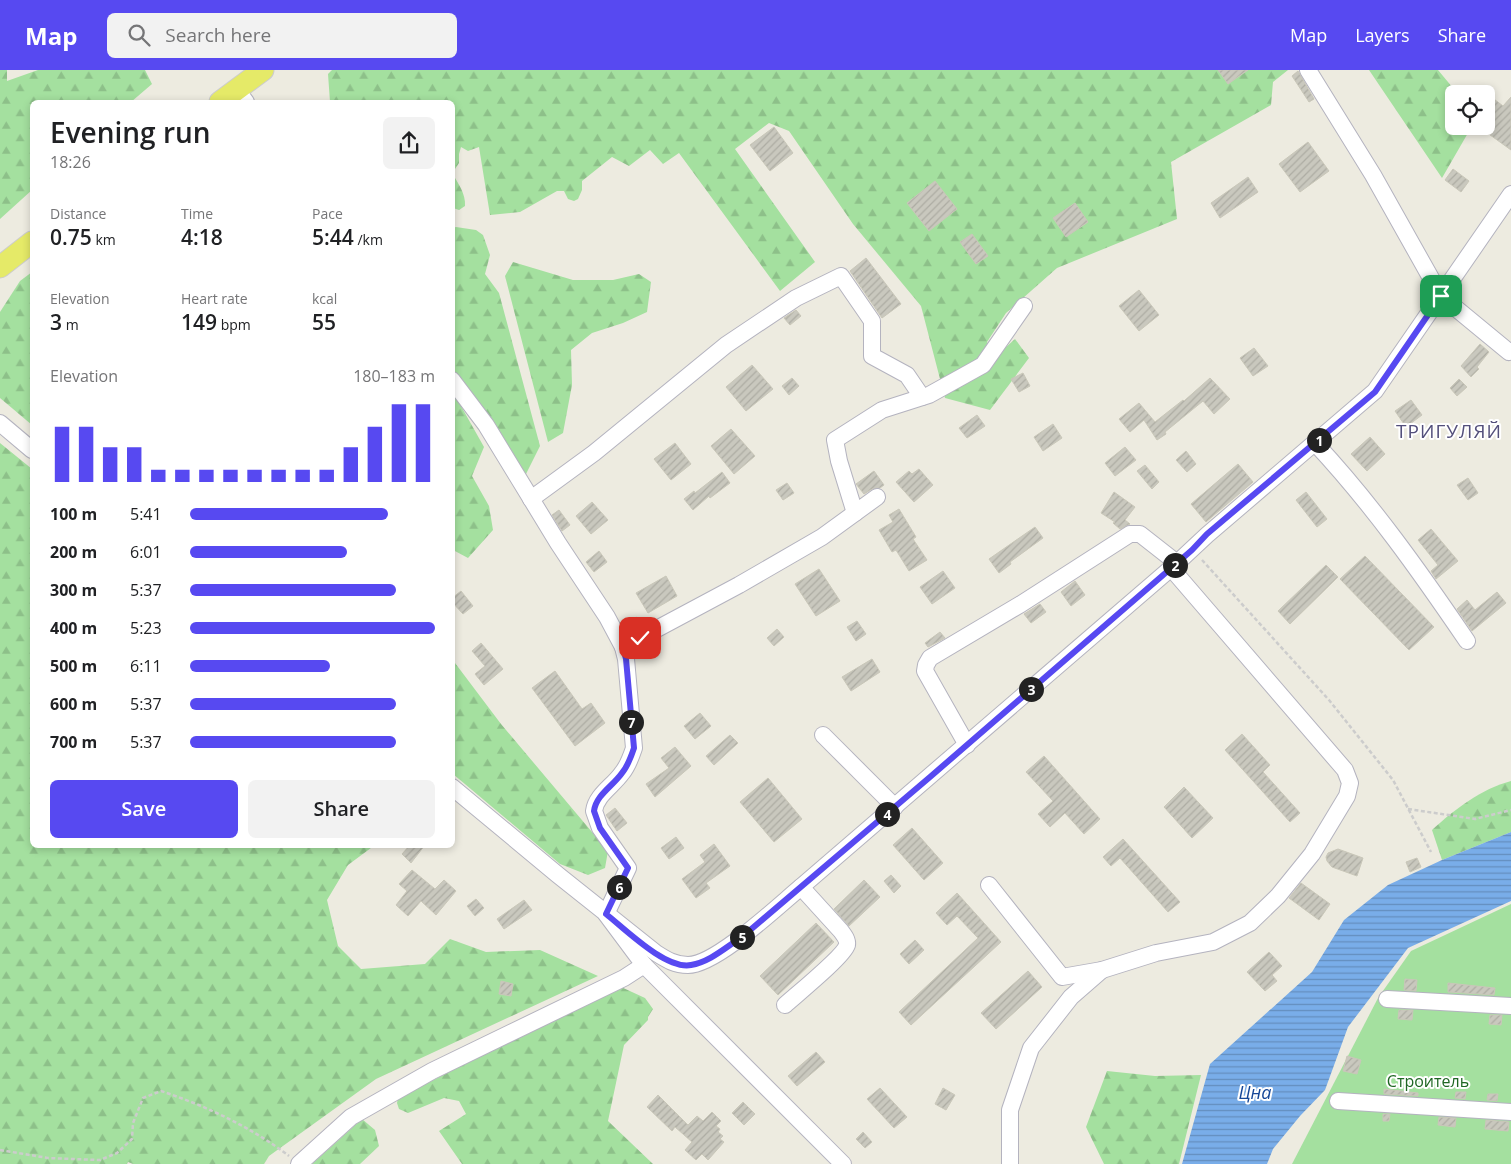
<!DOCTYPE html>
<html lang="en">
<head>
<meta charset="utf-8">
<style>
	:root { --surface:#fff; --page:#f2f2f2; --text:#202124; --muted:#757577; --accent:#5749f1 }
	body { margin:0; font-family:"Open Sans",sans-serif; background:var(--page); color:var(--text); height:100vh; display:flex; flex-direction:column; font-size:19px; white-space:nowrap }
	* { box-sizing:border-box; margin:0 }
	p { font-size:16px; color:var(--muted) }
	.icon { flex:none; width:28px; height:28px; fill:none; stroke:currentColor; stroke-width:2; stroke-linecap:round; stroke-linejoin:round }
	.map { position:relative; flex:1; overflow:hidden }
	.side { position:absolute; left:30px; top:30px; width:425px; height:748px; display:flex; flex-direction:column; background:var(--surface); border-radius:8px; box-shadow:0 2px 8px #0003 }
	.side>* { flex:none }
	.tools { position:absolute; left:1445px; top:15px; display:grid; gap:10px }
	.tools a { display:grid; place-items:center; width:50px; height:50px; border-radius:8px; background:var(--surface); box-shadow:0 2px 8px #0003; font-size:25px }
	.pin { position:absolute; display:grid; place-items:center; width:42px; height:42px; color:#fff; margin:-21px; border-radius:10px; box-shadow:0 2px 8px #0006 }
	.km { position:absolute; width:25px; height:25px; margin:-12px; border-radius:50%; background:#222; color:#fff; font-size:14px; line-height:25px; text-align:center }
	.round { display:grid; place-items:center; flex:none; width:52px; height:52px; border-radius:8px; background:var(--page) }
	.overview { display:flex; align-items:center; justify-content:space-between; height:85px; padding:0 20px }
	h1 { font-size:28px; font-weight:600; line-height:38px }
	.metrics { display:grid; grid-template-columns:repeat(3,1fr); gap:8px; height:85px; padding:5px 20px }
	.metrics div { display:grid; align-content:center }
	.metrics b { font-size:21px; font-weight:600 }
	.metrics small { font-size:14px; font-weight:400 }
	.metrics p { font-size:14px }
	.chart { height:140px; padding:10px 20px }
	.chart p { display:flex; justify-content:space-between }
	.chart svg { width:100%; height:90px; margin-top:5px; stroke:var(--accent); stroke-width:6 }
	.button { display:flex; gap:10px; margin-top:auto; padding:10px 20px }
	.button a { flex:1; height:58px; border-radius:8px; background:var(--accent); color:#fff; font-size:20px; font-weight:600; line-height:58px; text-align:center }
	.button a+a { background:var(--page); color:var(--text) }
	ul { padding:0 20px; list-style:none; font-size:16px }
	li { display:grid; grid-template-columns:80px 60px 1fr; align-items:center; height:38px }
	li i { height:12px; border-radius:6px; background:var(--accent) }
	header { display:flex; align-items:center; gap:30px; box-sizing:border-box; height:70px; padding:0 25px; background:var(--accent); color:#fff }
	header strong { font-size:24px }
	nav { display:flex; gap:28px; margin-inline-start:auto; font-size:18px }
	.search { width:350px; height:45px; background:var(--page); display:flex; align-items:center; gap:12px; box-sizing:border-box; padding:0 18px; border-radius:8px; color:var(--muted); font-size:19px }
	.map>svg:first-child { display:block }
	.forest { fill:url(#forest-firs) }
	.garden { fill:#a4e09f }
	.water { fill:url(#water-rules) }
	.building { fill:url(#building-hatch); stroke:#c9c7b9 }
	.lines { fill:none; stroke-linecap:round; stroke-linejoin:round }
	.minor-casing { stroke:#b4b3bf; stroke-width:18 }
	.major-casing { stroke:#ccc; stroke-width:23 }
	.path { stroke:#ccc; stroke-width:2.5; stroke-dasharray:4 2.5; stroke-linecap:butt }
	.minor { stroke:#fff; stroke-width:16 }
	.major { stroke:#e5ea68; stroke-width:21 }
	.route-casing { stroke:#fff; stroke-width:10 }
	.route { stroke:#5749f1; stroke-width:6 }
	.labels { text-anchor:middle; stroke-width:4; stroke-linejoin:round; paint-order:stroke }
	.park-label { font-size:16px; fill:#1f6723; stroke:#fff }
	.water-label { font-size:18px; font-style:italic; fill:#154798; stroke:#fff }
	.quarter-label { font-size:19px; letter-spacing:1px; fill:#534f7b; stroke:#fff }
</style>
</head>
<body>
<header>
<strong>Map</strong>
<div class="search"><svg class="icon" aria-label="search" viewBox="0 0 24 24"><circle cx="10" cy="10" r="6"/><path d="M15 15l6 6"/></svg>Search here</div>
<nav><a>Map</a><a>Layers</a><a>Share</a></nav>
</header>
<div class="map">
<svg width="1511" height="1094" viewBox="0 0 1511 1094">
	<defs>
		<pattern id="forest-firs" width="22" height="20" patternUnits="userSpaceOnUse" patternTransform="scale(1.25)"><rect width="22" height="20" fill="#a4e09f"/><path d="M5 1l3.5 6h-7zM16 11l3.5 6h-7z" fill="#8dc089"/></pattern>
		<pattern id="water-rules" width="6" height="5" patternUnits="userSpaceOnUse" patternTransform="scale(1.25)"><rect width="6" height="5" fill="#79ade9"/><path d="M0 2.5h6" fill="none" stroke="#638dbd"/></pattern>
		<pattern id="building-hatch" width="6" height="6" patternUnits="userSpaceOnUse" patternTransform="scale(1.25)"><rect width="6" height="6" fill="#c9c8be"/><path d="M-1 1l2-2M0 6l6-6M5 7l2-2" fill="none" stroke="#adaca3"/></pattern>
	</defs>
	<rect width="100%" height="100%" fill="#edebe0"/>
	<!-- forest -->
	<g class="forest">
		<path d="M0 0H7V11L38 0H145L152 14 131 32H32V120L0 149Z"/>
		<path d="M332 0H1288L1273 12 1271 35 1171 92 1177 149 1057 198 1006 243 987 272 995 287 1015 269 1029 288 990 340 945 328 921 236 853 154 789 61 769 53 735 79 815 192 780 221 679 83 663 94 650 80 629 96 612 87 582 111V120L578 129 574 131 568 129 564 121H557L520 142 490 145 479 77 468 81 461 77 459 84V93L453 102 452 32H330L328 4Z"/>
		<path d="M1369 0H1438L1458 24H1454V56H1472L1442 108Z"/>
		<path d="M452 103C458 113 466 124 465 136L459 140 453 138Z"/>
		<path d="M456 157 476 160 483 165 490 185 485 204 499 223 540 376 524 408 453 304 452 158Z"/>
		<path d="M513 192 573 210H613L639 204 651 212 647 242 623 253 592 263 571 280 572 315 563 363 548 372 505 206Z"/>
		<path d="M32 202V355L0 328V242L20 211Z"/>
		<path d="M452 320 484 377 472 406 489 436 493 460 468 488 453 480Z"/>
		<path d="M0 373 32 399V775H375L348 795 327 830 338 876 361 899 425 894 450 869 486 882 540 880 598 906 376 1009 269 1086 264 1094H133L128 1092 127 1094H0Z"/>
		<path d="M452 589 501 654 608 781 605 798 588 805 560 794 453 704Z"/>
		<path d="M1511 711V762L1442 790 1432 760C1455 739 1481 719 1511 711Z"/>
		<path d="M619 916 645 928 653 939 648 947V950L624 975 608 1051 653 1094H462L439 1061 466 1044 459 1031 444 1028 408 1043 399 1039 397 1033 398 1028 406 1024Z"/>
		<path d="M1107 1001 1155 1006 1201 1005 1179 1094H1104L1086 1057Z"/>
		<path d="M362 1049 375 1060 379 1076 360 1094H312Z"/>
	</g>
	<!-- garden -->
	<path class="garden" d="M1511 834V1094H1292L1378 928 1411 881Z"/>
	<!-- water -->
	<path class="water" d="M1511 762V831L1408 878 1348 957 1325 1020 1300 1046 1273 1079 1267 1094H1182L1210 994 1312 902 1344 850 1388 815 1442 790Z"/>
	<!-- building -->
	<g class="building">
		<path d="M1218 0H1248L1228 14Z"/>
		<path d="M1298 1 1314 29 1309 32 1292 6Z"/>
		<path d="M1486 23 1503 36 1511 27V80L1486 62Z"/>
		<path d="M774 57 793 83 770 101 750 75Z"/>
		<path d="M1308 72 1329 101 1300 122 1279 94Z"/>
		<path d="M1453 99 1469 111 1461 122 1445 110Z"/>
		<path d="M1248 107 1258 122 1220 148 1211 133Z"/>
		<path d="M935 111 957 139 929 161 907 133Z"/>
		<path d="M1075 133 1088 152 1066 167 1053 148Z"/>
		<path d="M972 164 988 186 976 194 960 172Z"/>
		<path d="M866 188 901 234 882 248 850 201Z"/>
		<path d="M1139 220 1159 245 1139 261 1119 236Z"/>
		<path d="M796 240 801 246 790 255 784 248Z"/>
		<path d="M1480 274 1489 282 1477 297 1479 299 1471 307 1461 296Z"/>
		<path d="M1254 278 1268 296 1253 306 1240 288Z"/>
		<path d="M752 295 773 319 746 341 726 317Z"/>
		<path d="M1023 303 1030 316 1019 322 1011 309Z"/>
		<path d="M792 308 799 316 789 325 782 316Z"/>
		<path d="M1210 308 1230 329 1214 344 1203 331 1165 362 1166 364 1157 370 1144 350 1130 362 1119 349 1139 333 1155 352 1183 330 1184 331Z"/>
		<path d="M1459 309 1467 317 1457 326 1450 318Z"/>
		<path d="M1411 330 1422 345 1406 357 1395 341Z"/>
		<path d="M977 345 985 356 967 368 959 358Z"/>
		<path d="M1053 354 1062 368 1043 381 1034 367Z"/>
		<path d="M731 359 755 386 734 404 711 376Z"/>
		<path d="M1370 367 1385 384 1367 401 1351 384Z"/>
		<path d="M675 373 691 394 671 410 654 389Z"/>
		<path d="M1125 377 1136 390 1115 406 1105 393Z"/>
		<path d="M1186 381 1196 394 1187 402 1176 390Z"/>
		<path d="M1238 394 1253 412 1206 452 1191 434Z"/>
		<path d="M1145 395 1159 412 1152 419 1137 401Z"/>
		<path d="M919 399 933 415 914 432 896 412 909 401 912 404Z"/>
		<path d="M874 401 884 415 880 418 872 419 864 424 856 414Z"/>
		<path d="M722 402 730 413 710 428 709 426 693 440 684 429 694 421 695 423Z"/>
		<path d="M1468 408 1478 423 1468 430 1457 415Z"/>
		<path d="M787 413 794 423 783 430 776 420Z"/>
		<path d="M1114 422 1135 437 1125 450 1130 454 1120 459 1113 453 1115 452 1101 443Z"/>
		<path d="M1306 422 1327 449 1317 457 1296 430Z"/>
		<path d="M592 432 608 450 591 464 576 446Z"/>
		<path d="M899 439 916 467 913 469 927 490 909 501 896 480 892 482 879 460 893 452 889 445Z"/>
		<path d="M559 440 570 455 562 461 552 445Z"/>
		<path d="M1035 457 1043 468 1010 492 1011 494 999 503 989 489Z"/>
		<path d="M1431 459 1458 491 1436 509 1431 501 1438 495 1418 470Z"/>
		<path d="M599 481 607 492 594 502 586 492Z"/>
		<path d="M1365 486 1434 557 1409 580 1340 509Z"/>
		<path d="M1326 495 1338 507 1290 554 1278 541Z"/>
		<path d="M819 499 840 531 816 546 795 514Z"/>
		<path d="M943 501 955 518 932 534 920 517Z"/>
		<path d="M666 506 677 526 648 543 636 523Z"/>
		<path d="M1075 511 1085 525 1071 536 1061 522Z"/>
		<path d="M461 521 473 536 463 544 452 532V528Z"/>
		<path d="M1497 522 1506 533 1472 561 1457 539 1467 530 1475 540Z"/>
		<path d="M1040 534 1046 542 1031 553 1024 544Z"/>
		<path d="M637 547 643 555 631 561 626 555Z"/>
		<path d="M857 551 866 564 856 571 847 557Z"/>
		<path d="M777 559 784 567 774 576 767 568Z"/>
		<path d="M940 562 945 568 928 577 925 573Z"/>
		<path d="M481 573 503 599 484 615 475 604 485 596 472 581Z"/>
		<path d="M872 589 880 602 851 621 842 607Z"/>
		<path d="M555 601 582 639 591 633 605 653 575 676 532 618Z"/>
		<path d="M700 643 711 656 695 669 684 656Z"/>
		<path d="M1242 664 1270 695 1263 702 1300 743 1290 752 1225 680Z"/>
		<path d="M730 665 738 673 714 695 706 686Z"/>
		<path d="M675 677 691 696 655 727 646 714 669 698 661 688Z"/>
		<path d="M1044 686 1100 749 1084 764 1065 743 1050 757 1038 744 1053 731 1026 702Z"/>
		<path d="M768 708 802 749 774 772 740 732Z"/>
		<path d="M1184 717 1213 748 1192 768 1164 737Z"/>
		<path d="M615 738 627 753 617 761 606 745Z"/>
		<path d="M912 758 943 793 924 810 893 775Z"/>
		<path d="M676 767 684 778 669 789 661 778Z"/>
		<path d="M1123 769 1180 832 1168 842 1120 788 1111 796 1103 787Z"/>
		<path d="M714 774 730 796 706 813 710 818 696 828 682 809 705 792 700 785Z"/>
		<path d="M410 775H425L411 793 402 784Z"/>
		<path d="M1338 779 1363 788 1357 806 1332 797 1327 791 1326 787 1328 783Z"/>
		<path d="M1417 788 1421 797 1410 802 1406 792Z"/>
		<path d="M412 800 435 819 444 810 456 821 436 845 421 831 408 846 396 835 407 821 399 814Z"/>
		<path d="M891 805 901 816 894 823 884 811Z"/>
		<path d="M864 810 880 827 849 856 834 839Z"/>
		<path d="M1301 813 1330 834 1319 850 1289 828Z"/>
		<path d="M957 823 1001 872 911 955 899 942 978 868 957 846 947 855 936 843Z"/>
		<path d="M476 829 484 838 475 846 467 836Z"/>
		<path d="M524 830 532 840 504 859 497 849Z"/>
		<path d="M816 853 834 872 778 925 760 906Z"/>
		<path d="M915 870 924 880 909 894 900 884Z"/>
		<path d="M1269 882 1282 896 1272 905 1277 911 1265 921 1247 902Z"/>
		<path d="M1028 901 1042 917 996 959 981 943Z"/>
		<path d="M1405 909 1417 910 1416 921 1404 920Z"/>
		<path d="M501 911 513 914 511 926 499 924Z"/>
		<path d="M1448 913 1495 918 1494 925 1448 922Z"/>
		<path d="M1399 940H1413L1412 950 1398 949Z"/>
		<path d="M1490 945H1502L1501 955 1489 954Z"/>
		<path d="M816 982 825 992 797 1016 788 1006Z"/>
		<path d="M1347 986 1361 990 1357 1004 1343 1001Z"/>
		<path d="M880 1018 907 1047 894 1058 867 1029Z"/>
		<path d="M943 1018 955 1025 946 1040 935 1034Z"/>
		<path d="M1384 1019 1418 1023V1026L1384 1024Z"/>
		<path d="M1456 1022H1466L1465 1029 1455 1028Z"/>
		<path d="M1488 1024H1498L1497 1031 1487 1030Z"/>
		<path d="M658 1025 688 1055 697 1046 703 1051 712 1042 721 1051 716 1056 720 1059 718 1062 723 1066 720 1069 724 1072 708 1090 702 1084 696 1090 685 1080 692 1072 675 1057 672 1061 647 1037Z"/>
		<path d="M743 1032 755 1044 744 1055 732 1043Z"/>
		<path d="M1383 1044H1390L1389 1051H1383Z"/>
		<path d="M1439 1047 1456 1048 1455 1057 1438 1055Z"/>
		<path d="M1486 1050 1509 1052 1508 1061 1485 1059Z"/>
		<path d="M863 1062 872 1072 865 1078 856 1069Z"/>
	</g>
	<g class="lines">
		<defs>
			<g id="minor">
				<path d="M1308 0 1373 105 1441 226 1509 282 1511 281"/>
				<path d="M237 20 246 32"/>
				<path d="M452 310 486 355 558 473 607 547 623 577 739 515 822 467 877 427"/>
				<path d="M0 353 32 380"/>
				<path d="M1315 373C1372 434 1420 502 1467 571"/>
				<path d="M531 429 594 383 726 275 796 228 841 206 872 251V286L907 305 922 327"/>
				<path d="M855 443 839 391 835 370 882 340 929 325 983 295 1024 236"/>
				<path d="M823 665 895 737"/>
				<path d="M967 675 925 601 926 595 930 588 1021 534 1130 464H1140L1177 493"/>
				<path d="M452 717 558 805 656 883C667 890 675 895 688 895 716 895 778 836 801 817L1177 493 1207 465 1375 321 1511 124"/>
				<path d="M989 815 1062 907 1102 900 1156 883 1213 872 1250 853 1278 826 1312 784 1347 726 1350 713 1345 700 1171 498"/>
				<path d="M644 895 843 1094"/>
				<path d="M1387 929 1511 936"/>
				<path d="M785 935C796 925 844 886 847 875 848 870 844 865 841 861L801 817"/>
				<path d="M1338 1031 1511 1042"/>
				<path d="M299 1094 351 1047 432 1001 624 908 644 895 606 844 628 798 600 758 594 741C596 725 613 716 622 703 628 696 631 687 634 678L626 589 623 577"/>
				<path d="M1010 1094V1040L1031 978 1071 927 1102 900"/>
			</g>
			<g id="major">
				<path d="M220 32 263 0"/>
				<path d="M0 197 32 172"/>
			</g>
		</defs>
		<!-- minor casing -->
		<use href="#minor" class="minor-casing"/>
		<!-- major casing -->
		<use href="#major" class="major-casing"/>
		<!-- path -->
		<g class="path">
			<path d="M1202 490 1329 630 1393 710 1431 782"/>
			<path d="M1408 739 1475 749 1511 740"/>
			<path d="M0 1080 48 1088 100 1090 117 1083 132 1069 133 1053 143 1028 161 1021C206 1036 251 1057 289 1086"/>
		</g>
		<!-- minor -->
		<use href="#minor" class="minor"/>
		<!-- major -->
		<use href="#major" class="major"/>
	</g>
	<g class="lines">
		<defs>
			<path id="route" d="M640 568 623 577 626 589 634 678C631 687 628 696 622 703 613 716 596 725 594 741L600 758 628 798 606 844C625 859 666 900 691 895 710 892 726 877 742 867L930 707 1192 480 1207 464 1375 322 1441 226"/>
		</defs>
		<!-- route casing -->
		<use href="#route" class="route-casing"/>
		<!-- route -->
		<use href="#route" class="route"/>
	</g>
	<g class="labels">
		<!-- park labels -->
		<g class="park-label">
			<text x="1428" y="1017">Строитель</text>
		</g>
		<!-- water labels -->
		<g class="water-label">
			<text x="1255" y="1029">Цна</text>
		</g>
		<!-- quarter labels -->
		<g class="quarter-label">
			<text x="1449" y="368">ТРИГУЛЯЙ</text>
		</g>
	</g>
</svg>
<div class="tools">
<a><svg class="icon" aria-label="locate" viewBox="0 0 24 24"><circle cx="12" cy="12" r="6"/><path d="M12 2v4M12 18v4M2 12h4M18 12h4"/></svg></a>
</div>
<div class="pin" style="left:1441px;top:226px;background:#1e9e55"><svg class="icon" aria-label="arrive" viewBox="0 0 24 24"><path d="M6 21V4h12l-3 4 3 4H6"/></svg></div>
<div class="pin" style="left:640px;top:568px;background:#d93025"><svg class="icon" aria-label="check" viewBox="0 0 24 24"><path d="M5 12l5 5 9-10"/></svg></div>
<b class="km" style="left:1319px;top:370px">1</b>
<b class="km" style="left:1175px;top:495px">2</b>
<b class="km" style="left:1031px;top:619px">3</b>
<b class="km" style="left:887px;top:744px">4</b>
<b class="km" style="left:742px;top:867px">5</b>
<b class="km" style="left:619px;top:817px">6</b>
<b class="km" style="left:631px;top:652px">7</b>
<section class="side">
<div class="overview"><div><h1>Evening run</h1><p>18:26</p></div><a class="round"><svg class="icon" aria-label="share" viewBox="0 0 24 24"><path d="M12 15V3M7 8l5-5 5 5M5 13v7h14v-7"/></svg></a></div>
<div class="metrics">
<div><p>Distance</p><b>0.75<small> km</small></b></div>
<div><p>Time</p><b>4:18</b></div>
<div><p>Pace</p><b>5:44<small> /km</small></b></div>
</div>
<div class="metrics">
<div><p>Elevation</p><b>3<small> m</small></b></div>
<div><p>Heart rate</p><b>149<small> bpm</small></b></div>
<div><p>kcal</p><b>55</b></div>
</div>
<div class="chart"><p><span>Elevation</span>180–183 m</p>
<svg viewBox="0 0 160 44" preserveAspectRatio="none"><path d="M5 44V17M15 44V17M25 44V27M35 44V27M45 44V38M55 44V38M65 44V38M75 44V38M85 44V38M95 44V38M105 44V38M115 44V38M125 44V27M135 44V17M145 44V6M155 44V6"/></svg>
</div>
<ul>
<li><b>100 m</b>5:41<i style="width:81%"></i></li>
<li><b>200 m</b>6:01<i style="width:64%"></i></li>
<li><b>300 m</b>5:37<i style="width:84%"></i></li>
<li><b>400 m</b>5:23<i style="width:100%"></i></li>
<li><b>500 m</b>6:11<i style="width:57%"></i></li>
<li><b>600 m</b>5:37<i style="width:84%"></i></li>
<li><b>700 m</b>5:37<i style="width:84%"></i></li>
</ul>
<div class="button"><a>Save</a><a>Share</a></div>
</section>
</div>
</body>
</html>
